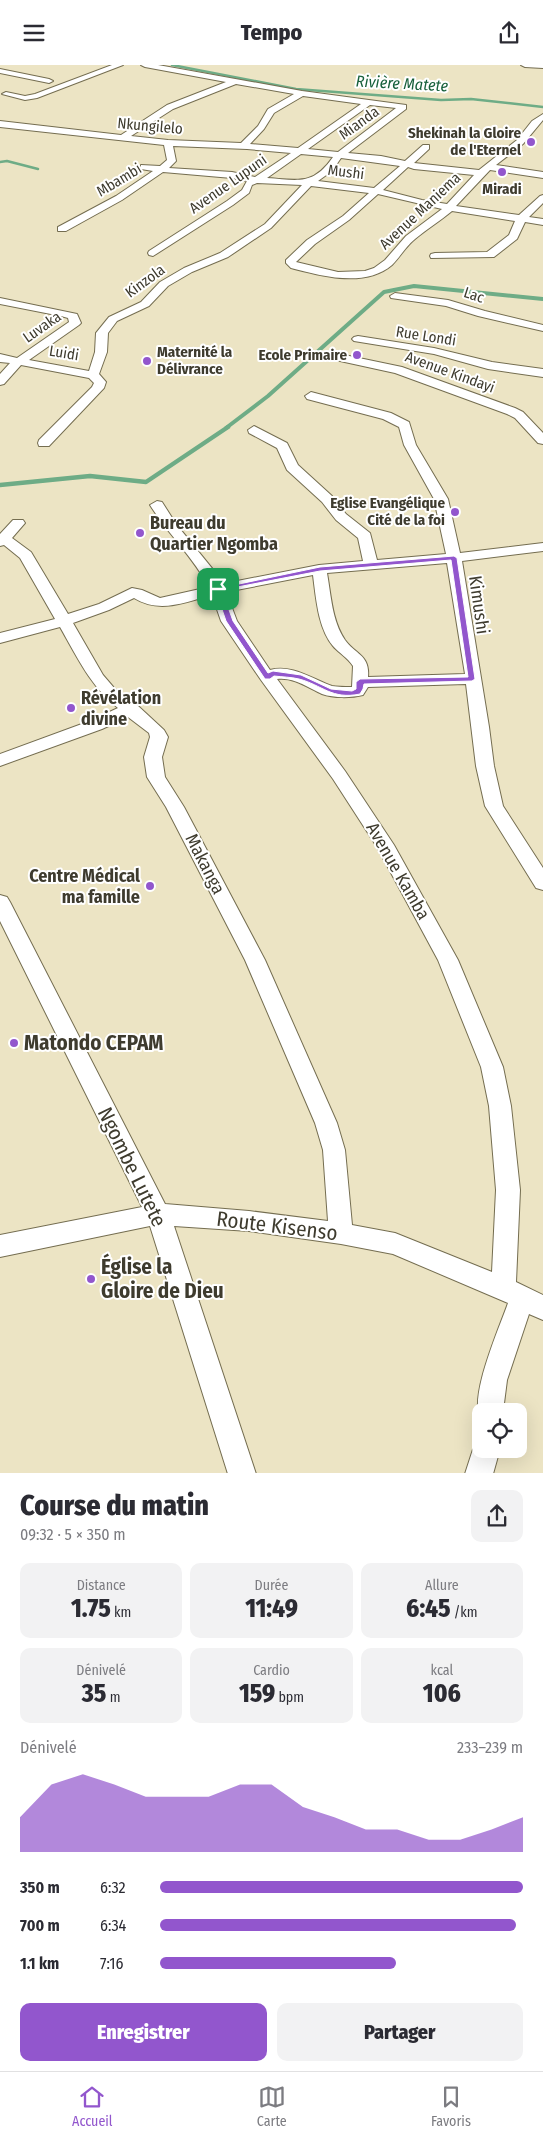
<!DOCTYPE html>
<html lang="fr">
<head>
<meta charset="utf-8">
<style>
	:root { --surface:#fff; --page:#f2f2f3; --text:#2b2b33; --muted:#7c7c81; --line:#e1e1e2; --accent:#9256cd }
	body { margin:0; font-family:"Fira Sans Condensed",sans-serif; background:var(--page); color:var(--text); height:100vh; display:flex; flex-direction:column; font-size:19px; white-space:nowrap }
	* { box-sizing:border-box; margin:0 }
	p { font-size:16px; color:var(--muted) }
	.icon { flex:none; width:28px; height:28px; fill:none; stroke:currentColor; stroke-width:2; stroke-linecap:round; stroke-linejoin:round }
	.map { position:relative; height:1408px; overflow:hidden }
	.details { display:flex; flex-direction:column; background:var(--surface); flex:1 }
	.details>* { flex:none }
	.buttons { position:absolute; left:472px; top:1338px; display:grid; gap:10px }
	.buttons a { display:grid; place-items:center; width:55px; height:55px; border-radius:10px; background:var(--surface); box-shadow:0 5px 20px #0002; font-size:25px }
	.pin { position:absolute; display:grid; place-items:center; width:42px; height:42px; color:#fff; margin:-21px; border-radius:10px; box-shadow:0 2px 8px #0006 }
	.round { display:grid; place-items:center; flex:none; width:52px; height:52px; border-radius:10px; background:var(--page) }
	.overview { display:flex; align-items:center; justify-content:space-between; height:85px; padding:0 20px }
	h1 { font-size:28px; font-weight:800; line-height:38px }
	.stats { display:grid; grid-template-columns:repeat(3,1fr); gap:8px; height:85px; padding:5px 20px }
	.stats div { display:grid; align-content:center; border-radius:10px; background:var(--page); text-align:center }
	.stats b { font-size:25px; font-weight:800 }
	.stats small { font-size:14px; font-weight:400 }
	.stats p { font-size:14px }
	.chart { height:140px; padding:10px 20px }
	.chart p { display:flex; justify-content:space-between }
	.chart svg { width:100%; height:90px; margin-top:5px; fill:var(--accent); opacity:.7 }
	.cta { display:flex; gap:10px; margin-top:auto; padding:10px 20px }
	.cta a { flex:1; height:58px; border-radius:10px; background:var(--accent); color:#fff; font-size:20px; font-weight:800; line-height:58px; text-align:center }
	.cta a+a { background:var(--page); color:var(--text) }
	ul { padding:0 20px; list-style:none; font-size:16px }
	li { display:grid; grid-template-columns:80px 60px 1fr; align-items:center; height:38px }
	li i { height:12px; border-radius:6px; background:var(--accent) }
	header { display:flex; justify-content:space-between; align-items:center; height:65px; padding:0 20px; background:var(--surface); font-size:22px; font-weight:800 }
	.tabs { display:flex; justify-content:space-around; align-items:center; height:70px; border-top:1px solid var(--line); background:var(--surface); font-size:14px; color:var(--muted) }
	.tabs a { display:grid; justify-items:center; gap:2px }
	.tabs .on { color:var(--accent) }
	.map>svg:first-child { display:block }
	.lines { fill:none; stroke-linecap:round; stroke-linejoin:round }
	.stream-far2 { stroke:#6eac86; stroke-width:2.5 }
	.stream-far1 { stroke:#6eac86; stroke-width:4 }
	.stream { stroke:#6eac86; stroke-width:4.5 }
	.street-casing { stroke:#746d50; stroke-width:2 }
	.street { fill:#fff; fill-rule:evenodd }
	.route { fill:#9256cd; stroke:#fff; fill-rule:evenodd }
	.poi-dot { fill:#9256cd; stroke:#fff; stroke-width:2 }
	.labels { text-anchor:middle; stroke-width:4; stroke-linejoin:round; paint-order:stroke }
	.far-street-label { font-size:15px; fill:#3e3b2e; stroke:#fff }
	.far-poi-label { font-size:15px; font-weight:bold; fill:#3e3b2e; stroke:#fff; text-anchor:end }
	.far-water-label { font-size:16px; font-style:italic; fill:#17603b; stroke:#fff }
	.poi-label { font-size:18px; font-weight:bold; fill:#3e3b2e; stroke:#fff; text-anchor:start }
	.street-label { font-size:18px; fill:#3e3b2e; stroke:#fff }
	.near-poi-label { font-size:21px; font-weight:bold; fill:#3e3b2e; stroke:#fff; text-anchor:start }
	.near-street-label { font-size:21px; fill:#3e3b2e; stroke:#fff }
</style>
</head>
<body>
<header><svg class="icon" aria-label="menu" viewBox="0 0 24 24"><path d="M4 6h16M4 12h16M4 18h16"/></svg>Tempo<svg class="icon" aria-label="share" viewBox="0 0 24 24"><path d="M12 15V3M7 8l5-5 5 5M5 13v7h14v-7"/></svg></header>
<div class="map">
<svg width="543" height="1409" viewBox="0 0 543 1409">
	<rect width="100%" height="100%" fill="#ece4c4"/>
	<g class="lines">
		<!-- stream-far2 -->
		<g class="stream-far2">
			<path d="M172 0 296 24 441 35 471 34 543 42"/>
			<path d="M0 97 7 96 38 104"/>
		</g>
		<!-- stream-far1 -->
		<path class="stream-far1" d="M226 363 268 331 384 227 414 221 543 234"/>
		<!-- stream -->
		<path class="stream" d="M0 420 90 411 146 417 228 362"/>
		<defs>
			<g id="street">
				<path d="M112 0H123L37 33 25 35 2 29 6 27 25 31 35 29Z"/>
				<path d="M141 0H158L302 26 406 40V44L348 88 381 91 405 96 423 80H429V84L414 98 479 105 517 75 532 56 543 49V55L523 79 496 100 543 107V113L490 105 456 141 519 150 540 131 543 130V138L529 152 543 154V160L525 157 517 174 494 192 431 193 430 191 431 189 435 188 487 187 509 170 515 156 452 146C440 156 427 164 415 174 406 181 400 192 392 200 365 223 322 211 291 203L286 198V195L307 175 343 151 369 128 311 121 271 163 228 192 192 207 168 221 149 241 117 256 108 268 107 287 99 309 106 317 104 323 49 381H39L38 378 39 375 92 322 94 318 89 313 21 300 4 319 0 320V309L10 298 0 297V289L17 293 69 257 68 253 61 251 0 239V233L77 249 81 258 79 260 29 295 89 306 95 287 96 268 109 252 141 237 160 217 184 203 220 188 265 159 302 120 257 118 252 120 249 128 233 140 153 191 149 190 148 188 149 186 227 136 242 125 247 116 232 113 163 107 122 135 66 166H58V162L116 131 153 106 141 104V100L160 101 167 95 164 80 0 62V56L121 70 167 40 226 17 145 2ZM236 19 294 29 268 44 258 61 241 78 168 75 131 71 173 44ZM303 31 361 39 298 83 250 79 264 64 274 48ZM370 40 396 43 338 87 308 84ZM173 81 247 84 291 88 255 112 232 107 169 103 176 96ZM301 89 333 92C313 121 298 115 267 113ZM341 93 400 101 374 123 318 116 332 106ZM408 102 414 104 474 110 447 139 422 135 383 125ZM378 129 442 144 406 171 385 195 374 203 365 206 338 207 296 197 315 179 349 155Z"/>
				<path d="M521 0H543V3L525 2Z"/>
				<path d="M0 4 49 14 53 16 49 18 0 8Z"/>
				<path d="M395 228 448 235 485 246 543 260V266L478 251 446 241 391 233 390 231Z"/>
				<path d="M358 271 434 283 492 297 543 304V312L488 304 434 289 354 276 352 274 354 272Z"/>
				<path d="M335 288 402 302 515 343 523 347 543 368V379L538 378 515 353 507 349 395 308 331 294 329 292 331 290Z"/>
				<path d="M311 327 391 348 409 357 416 380 448 434 460 488 543 478V486L462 496 489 662 494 701 503 741 543 803V825L536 823 485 741 476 701 466 619 368 622 363 630C351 633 333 633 322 629 307 622 294 612 277 614L345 706 394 780 458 895 503 1002 511 1041 520 1125 516 1217 543 1230V1255L529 1249 507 1315 503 1346H481V1355C468 1333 499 1264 508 1238L393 1189 341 1179 249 1166 174 1161 256 1409H228L150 1161 0 1192V1170L142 1142 0 856V830L7 832 10 837 165 1139 249 1146 328 1156 323 1085 315 1058 245 895 166 742 147 712 144 692 150 672 149 668 128 652 102 664 0 701V689L90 656 118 643C91 622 77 592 60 562L0 578V568L55 554 20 493 4 480 0 481V469L13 455H23L25 458 12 473 31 487 68 549 99 539 132 523 142 525 160 533 209 522C193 492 168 469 150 440L157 436 162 437 176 459 215 507 222 519 319 500 363 496 358 473 336 455 322 437 287 405 277 383 249 368 248 365 254 361 287 378 298 400 332 431 346 449 370 468 377 495 446 489 434 434 404 380 399 362 383 354 307 334 305 331ZM447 498 465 609 368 612C370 590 356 590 345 575 332 556 331 530 327 508ZM313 510C316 533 318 563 333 581 339 588 348 593 353 601L352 622C346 622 338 622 332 621 312 614 292 599 270 605L237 556 226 527ZM212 530 221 556 261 615 333 714 377 782 438 895 481 1002 489 1041 496 1125 492 1207 395 1168 352 1160 345 1085 337 1058 265 895 184 742 165 712 162 692 168 672 164 665 137 640 115 624 103 610 73 558 109 545 134 533C160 549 185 537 212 530Z"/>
				<path d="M481 1373V1384H500L493 1409H465L476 1375Z"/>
			</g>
		</defs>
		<!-- street casing -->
		<use href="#street" class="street-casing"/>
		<!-- street -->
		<use href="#street" class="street"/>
	</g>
	<!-- route -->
	<path class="route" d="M454 491 457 493 475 614 472 616 364 619 363 624 360 629C332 635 322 620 299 614 291 612 282 612 274 611L270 614H265L226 556 215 524 320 502ZM451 495 468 612 360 614 356 617V624L352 626 331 624 301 610 273 606 268 608 233 556 222 525 320 506Z"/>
	<!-- markers -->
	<g class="poi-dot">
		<circle cx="531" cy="77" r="5"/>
		<circle cx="502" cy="107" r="5"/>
		<circle cx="357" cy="290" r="5"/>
		<circle cx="147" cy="296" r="5"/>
		<circle cx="455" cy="447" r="5"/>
		<circle cx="140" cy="468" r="5"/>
		<circle cx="71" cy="643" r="5"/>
		<circle cx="150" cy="821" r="5"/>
		<circle cx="14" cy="978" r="5"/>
		<circle cx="91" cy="1214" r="5"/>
	</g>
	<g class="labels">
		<!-- far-street labels -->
		<g class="far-street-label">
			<text transform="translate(359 58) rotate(-36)" y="5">Mianda</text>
			<text transform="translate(150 61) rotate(5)" y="5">Nkungilelo</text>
			<text transform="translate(346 107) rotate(7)" y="5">Mushi</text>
			<text transform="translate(119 115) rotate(-31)" y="5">Mbambi</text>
			<text transform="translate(228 119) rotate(-35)" y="5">Avenue Lupuni</text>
			<text transform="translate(420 146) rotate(-43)" y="5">Avenue Maniema</text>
			<text transform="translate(145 216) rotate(-36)" y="5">Kinzola</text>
			<text transform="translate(474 230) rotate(18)" y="5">Lac</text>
			<text transform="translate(42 262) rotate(-35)" y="5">Luvaka</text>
			<text transform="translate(426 271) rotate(9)" y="5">Rue Londi</text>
			<text transform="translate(64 288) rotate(9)" y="5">Luidi</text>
			<text transform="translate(450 307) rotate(20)" y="5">Avenue Kindayi</text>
		</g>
		<!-- far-poi labels -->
		<g class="far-poi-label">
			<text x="521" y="73">Shekinah la Gloire<tspan x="521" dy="17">de l'Eternel</tspan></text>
			<text x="502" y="129" text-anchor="middle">Miradi</text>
			<text x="157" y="292" text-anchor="start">Maternité la<tspan x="157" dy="17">Délivrance</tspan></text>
			<text x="347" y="295">Ecole Primaire</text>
			<text x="445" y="443">Eglise Evangélique<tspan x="445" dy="17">Cité de la foi</tspan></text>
		</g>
		<!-- far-water labels -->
		<g class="far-water-label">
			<text transform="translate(402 18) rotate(3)" y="6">Rivière Matete</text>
		</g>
		<!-- poi labels -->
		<g class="poi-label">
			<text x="150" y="464">Bureau du<tspan x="150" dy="21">Quartier Ngomba</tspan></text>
			<text x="81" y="639">Révélation<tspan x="81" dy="21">divine</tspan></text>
			<text x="140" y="817" text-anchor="end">Centre Médical<tspan x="140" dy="21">ma famille</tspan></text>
		</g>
		<!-- street labels -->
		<g class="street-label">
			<text transform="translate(479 540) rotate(82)" y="6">Kimushi</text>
			<text transform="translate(205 799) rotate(63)" y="6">Makanga</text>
			<text transform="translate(398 806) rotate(60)" y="6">Avenue Kamba</text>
		</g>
		<!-- near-poi labels -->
		<g class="near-poi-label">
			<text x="24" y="985">Matondo CEPAM</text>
			<text x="101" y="1209">Église la<tspan x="101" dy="24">Gloire de Dieu</tspan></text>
		</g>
		<!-- near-street labels -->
		<g class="near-street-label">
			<text transform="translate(132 1102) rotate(64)" y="7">Ngombe Lutete</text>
			<text transform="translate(277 1161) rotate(7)" y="7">Route Kisenso</text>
		</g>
	</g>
</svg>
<div class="buttons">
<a><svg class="icon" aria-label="locate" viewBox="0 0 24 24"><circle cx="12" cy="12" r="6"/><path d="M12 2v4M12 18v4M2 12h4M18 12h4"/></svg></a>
</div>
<div class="pin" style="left:218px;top:524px;background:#1e9e55"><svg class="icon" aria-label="arrive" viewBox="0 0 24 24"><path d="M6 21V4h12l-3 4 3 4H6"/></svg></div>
</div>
<section class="details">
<div class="overview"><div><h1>Course du matin</h1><p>09:32 · 5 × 350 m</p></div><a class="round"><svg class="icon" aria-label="share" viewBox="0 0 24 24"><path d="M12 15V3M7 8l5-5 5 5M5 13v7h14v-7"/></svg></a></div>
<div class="stats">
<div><p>Distance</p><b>1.75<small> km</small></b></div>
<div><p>Durée</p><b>11:49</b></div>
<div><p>Allure</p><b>6:45<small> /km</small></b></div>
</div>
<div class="stats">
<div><p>Dénivelé</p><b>35<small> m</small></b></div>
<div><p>Cardio</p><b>159<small> bpm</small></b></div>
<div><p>kcal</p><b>106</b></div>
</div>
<div class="chart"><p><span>Dénivelé</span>233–239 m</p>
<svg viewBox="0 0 160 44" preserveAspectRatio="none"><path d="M0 44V27L10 11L20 6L30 11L40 17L50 17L60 17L70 11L80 11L90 22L100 27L110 33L120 33L130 38L140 38L150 33L160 27V44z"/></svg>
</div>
<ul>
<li><b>350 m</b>6:32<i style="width:100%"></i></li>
<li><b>700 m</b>6:34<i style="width:98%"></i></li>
<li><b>1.1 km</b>7:16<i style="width:65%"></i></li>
</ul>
<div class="cta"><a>Enregistrer</a><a>Partager</a></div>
</section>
<nav class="tabs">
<a class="on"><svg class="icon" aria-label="home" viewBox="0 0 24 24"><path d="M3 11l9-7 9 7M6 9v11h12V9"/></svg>Accueil</a>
<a><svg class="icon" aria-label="map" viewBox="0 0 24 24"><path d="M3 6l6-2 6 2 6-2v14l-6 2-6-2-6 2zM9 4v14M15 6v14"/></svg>Carte</a>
<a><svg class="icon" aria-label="saved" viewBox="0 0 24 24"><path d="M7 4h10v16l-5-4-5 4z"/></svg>Favoris</a>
</nav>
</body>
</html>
